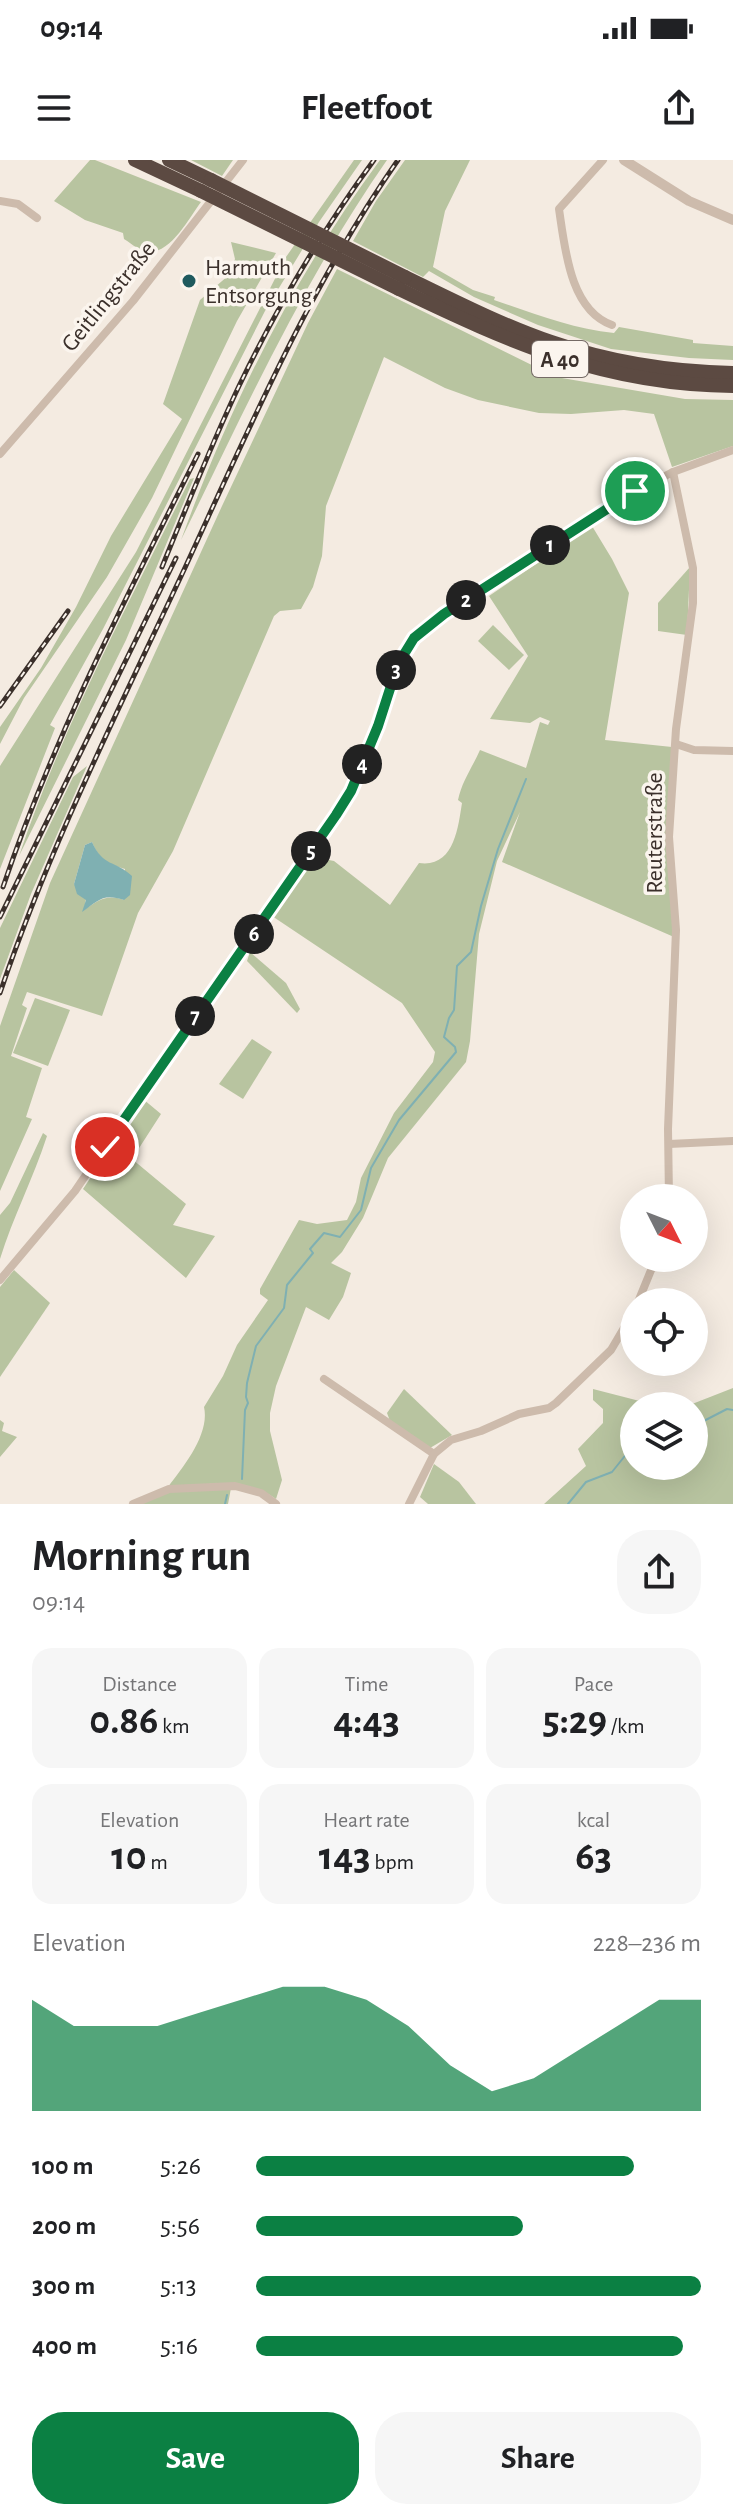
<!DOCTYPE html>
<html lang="en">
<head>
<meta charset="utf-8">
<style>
	:root { --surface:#fff; --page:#f6f6f6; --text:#202124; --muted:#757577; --accent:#0b8043 }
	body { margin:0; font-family:"Alegreya Sans",sans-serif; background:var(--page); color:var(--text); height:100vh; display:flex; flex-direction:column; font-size:30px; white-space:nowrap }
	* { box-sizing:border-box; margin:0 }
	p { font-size:26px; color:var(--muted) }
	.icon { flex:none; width:44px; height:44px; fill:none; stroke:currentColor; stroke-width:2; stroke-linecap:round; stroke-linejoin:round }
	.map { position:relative; height:1344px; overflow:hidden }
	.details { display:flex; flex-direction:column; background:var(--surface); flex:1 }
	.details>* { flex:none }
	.needle { width:52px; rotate:132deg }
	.controls { position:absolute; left:620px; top:1024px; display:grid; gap:16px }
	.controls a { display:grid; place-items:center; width:88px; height:88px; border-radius:50%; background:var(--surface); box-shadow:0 8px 32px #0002; font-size:40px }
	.pin { position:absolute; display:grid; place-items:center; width:68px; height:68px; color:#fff; margin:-34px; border:4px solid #fff; border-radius:50%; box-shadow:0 2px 8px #0007 }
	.km { position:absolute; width:40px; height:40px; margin:-20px; border-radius:50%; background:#222; color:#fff; font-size:22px; line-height:40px; text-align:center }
	.round { display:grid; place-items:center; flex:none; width:84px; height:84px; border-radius:32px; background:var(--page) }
	.head { display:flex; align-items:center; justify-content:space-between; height:136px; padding:0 32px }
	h1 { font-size:44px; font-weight:700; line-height:60px }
	.figures { display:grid; grid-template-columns:repeat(3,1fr); gap:12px; height:136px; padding:8px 32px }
	.figures div { display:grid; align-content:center; border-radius:20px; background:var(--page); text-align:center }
	.figures b { font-size:40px; font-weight:700 }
	.figures small { font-size:22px; font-weight:400 }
	.figures p { font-size:22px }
	.chart { height:224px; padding:16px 32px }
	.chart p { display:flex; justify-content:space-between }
	.chart svg { width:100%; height:144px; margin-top:8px; fill:var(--accent); opacity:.7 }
	.button { display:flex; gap:16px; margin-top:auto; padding:16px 32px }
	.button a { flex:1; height:92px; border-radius:32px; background:var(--accent); color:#fff; font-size:32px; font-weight:700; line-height:92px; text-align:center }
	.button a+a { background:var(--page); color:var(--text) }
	ul { padding:0 32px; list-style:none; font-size:26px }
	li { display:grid; grid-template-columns:128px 96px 1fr; align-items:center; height:60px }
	li i { height:20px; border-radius:10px; background:var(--accent) }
	.status { display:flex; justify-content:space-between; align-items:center; height:56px; padding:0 40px; background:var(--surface); direction:ltr }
	.status svg { height:22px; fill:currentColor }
	header { display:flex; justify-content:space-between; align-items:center; height:104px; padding:0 32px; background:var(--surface); font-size:36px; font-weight:700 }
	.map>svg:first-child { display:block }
	.green { fill:#b8c4a0; fill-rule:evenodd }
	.water { fill:#7fb0b2 }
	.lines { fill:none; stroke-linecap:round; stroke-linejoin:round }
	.stream { stroke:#7fb0b2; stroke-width:2 }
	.minor { stroke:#cdbbac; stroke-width:8 }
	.tertiary { stroke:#cdbbac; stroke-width:10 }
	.motorway { stroke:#5c4a42; stroke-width:14 }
	.rail-casing { stroke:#3b302b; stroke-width:5 }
	.rail { stroke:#fbf5ee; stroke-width:2; stroke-dasharray:6; stroke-linecap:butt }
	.motorway-bridge { stroke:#5c4a42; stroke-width:14 }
	.route-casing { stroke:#fff; stroke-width:16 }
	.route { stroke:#0b8043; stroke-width:10 }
	.poi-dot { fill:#1f5a5e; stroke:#fbf5ee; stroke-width:3 }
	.labels { text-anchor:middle; stroke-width:7; stroke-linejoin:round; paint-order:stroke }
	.shield { fill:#fbf5ee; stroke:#756b66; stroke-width:2 }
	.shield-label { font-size:22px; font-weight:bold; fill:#3b302b }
	.poi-label { font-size:24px; fill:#3b302b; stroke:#fbf5ee; text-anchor:start }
	.street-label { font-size:24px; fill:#3b302b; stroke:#fbf5ee }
</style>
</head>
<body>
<div class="status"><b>09:14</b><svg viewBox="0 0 49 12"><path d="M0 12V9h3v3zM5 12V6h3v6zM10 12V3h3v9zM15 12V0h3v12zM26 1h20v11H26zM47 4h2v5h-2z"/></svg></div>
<header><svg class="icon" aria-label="menu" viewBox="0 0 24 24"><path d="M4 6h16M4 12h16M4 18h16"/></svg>Fleetfoot<svg class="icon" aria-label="share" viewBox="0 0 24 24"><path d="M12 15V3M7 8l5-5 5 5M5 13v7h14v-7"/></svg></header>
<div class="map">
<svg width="733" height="1344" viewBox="0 0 733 1344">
	<rect width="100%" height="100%" fill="#f4ebe1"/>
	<!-- green -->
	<g class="green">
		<path d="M90 0H95L201 42C188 59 167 102 140 90 135 87 129 82 124 79L123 73 85 60 54 41Z"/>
		<path d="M191 0H233L222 16Z"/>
		<path d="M354 0H362L319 62 265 151 103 469 50 565 55 568 0 709V606L136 392 286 97Z"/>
		<path d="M380 0H387C304 119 244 251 181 380 231 243 293 118 380 0Z"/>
		<path d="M405 0H470L445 51 433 107 473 130 495 137 494 140C533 153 573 169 614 173L619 167 693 180V183L733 186V200L689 198 611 189 538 165 474 137 429 111 423 117 353 81 376 41Z"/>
		<path d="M231 82 276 93 237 161 152 338 107 417 24 538 0 584V567L41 508 76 447 111 376 182 259 163 244 200 140 229 115 235 99Z"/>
		<path d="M337 109 556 217 685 239 733 240V286L672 307 654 254 624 250 571 254 539 253 478 240 445 228 384 197 326 346 322 396 313 427 301 449 280 451 274 456 173 691 138 753 102 856 27 832 22 845 27 848 11 896 42 908 26 957 32 959 0 1031V866L50 723 222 346 308 163ZM92 682C99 699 107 704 125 709L124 740C106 734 99 740 84 750L86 739 74 724 85 685Z"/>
		<path d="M194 318 126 480 19 696C63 565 129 443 190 319Z"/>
		<path d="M592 366 612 399 629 433 605 580 672 587 667 677 674 777 502 702 520 652 497 701 479 774 470 881 466 902 388 998 363 1058 342 1092 331 1103 351 1113 343 1137 329 1160 306 1147 276 1226 270 1253V1271L282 1320 276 1339C245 1316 205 1325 168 1327 184 1306 210 1274 204 1247L223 1216 237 1185 268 1140 260 1134V1129L299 1060 317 1064 347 1060 356 1042 361 1018 394 953 433 902 435 892 402 843 272 756 314 697 334 701 390 745 419 703C454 708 458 668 462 643L458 640C462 621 472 608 480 590L526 608 540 562 548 565 550 561 540 557 530 563 490 559 528 496 489 436Z"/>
		<path d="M690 407 687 475 658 471V443Z"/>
		<path d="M493 465 524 495 509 510 478 481Z"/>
		<path d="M87 606 31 734 0 819V768L73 617Z"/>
		<path d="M250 792 286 823 300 849 297 853 247 801Z"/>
		<path d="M35 838 70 850 48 906 13 893Z"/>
		<path d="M252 879 272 892 243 939 219 924Z"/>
		<path d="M143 939 161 954 132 999 186 1044 173 1065 215 1076 186 1118 83 1029Z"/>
		<path d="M43 973 47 976C33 1019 13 1057 0 1099V1055L10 1043Z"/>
		<path d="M14 1110 50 1143 0 1217V1127Z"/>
		<path d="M733 1228V1344H544L586 1306 578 1289 603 1263V1249L593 1240V1229L659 1246H634V1306H694V1246H687Z"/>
		<path d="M404 1229 452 1275 430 1288 390 1261 387 1253Z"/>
		<path d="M0 1260 4 1263 2 1271 17 1277 0 1297Z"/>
		<path d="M434 1304 459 1322 476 1344H428L420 1337Z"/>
		<path d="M231 1328 228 1344H135L159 1332Z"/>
	</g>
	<!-- water -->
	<path class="water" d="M92 682C103 707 115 700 132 716L130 735 124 740C103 733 99 740 82 752L86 740 77 734 74 724 85 685Z"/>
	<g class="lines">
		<!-- stream -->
		<g class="stream">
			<path d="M694 1266 727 1249 733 1250"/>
			<path d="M242 1319 245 1250 248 1243 246 1237 247 1223 256 1186 284 1148 287 1125 313 1093 310 1089 324 1073 340 1077 361 1050 371 1008 399 960 456 892 455 887 444 877 449 858 454 850 457 806 471 792 481 746 498 689 526 619"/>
			<path d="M225 1344 227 1335"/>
			<path d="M568 1344 586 1322 612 1312 628 1292 634 1289"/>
		</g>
		<!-- minor -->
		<g class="minor">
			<path d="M603 0 559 49C565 89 570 150 612 165"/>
			<path d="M0 41 18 44 37 58"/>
			<path d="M0 294 133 141 243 0"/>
			<path d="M676 584 694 590 733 591"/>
			<path d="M669 984 733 981"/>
			<path d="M669 1038 668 969 676 770 669 677 676 569 693 443V408L673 312"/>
			<path d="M0 1120 75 1031 169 893 336 655 351 631 378 566 398 504 414 478 444 454 635 331 673 312 733 290"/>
			<path d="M638 1142 656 1098"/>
			<path d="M324 1219 434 1294"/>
			<path d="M133 1344 169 1329 235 1326 261 1333 276 1344"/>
			<path d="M409 1344 434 1294 451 1280 481 1271 519 1254 549 1248 556 1243 611 1190 634 1151"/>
		</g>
		<!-- tertiary -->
		<path class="tertiary" d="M624 0 689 41 733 60"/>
		<!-- motorway -->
		<g class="motorway">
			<path d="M135 0 201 31"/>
			<path d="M169 0 211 20"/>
			<path d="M405 117C453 140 501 165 551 182 609 202 672 212 733 213"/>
			<path d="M399 129C511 183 605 225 733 226"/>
		</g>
		<defs>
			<g id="rail">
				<path d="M162 407C187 346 211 285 239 226 277 147 322 71 374 0"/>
				<path d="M0 546 68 451"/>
				<path d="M3 727C54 576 127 436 198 294"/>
				<path d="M0 757 176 398"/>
				<path d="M0 833C49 688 118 551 183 412 248 271 309 127 398 0"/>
			</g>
		</defs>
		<!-- rail casing -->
		<use href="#rail" class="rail-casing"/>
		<!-- rail -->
		<use href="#rail" class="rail"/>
		<!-- motorway-bridge -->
		<g class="motorway-bridge">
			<path d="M211 20 405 117"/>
			<path d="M201 31 399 129"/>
		</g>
	</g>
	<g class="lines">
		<defs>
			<path id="route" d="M105 987 336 655 351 631 378 566 398 504 414 478 444 454 635 331"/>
		</defs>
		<!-- route casing -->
		<use href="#route" class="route-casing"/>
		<!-- route -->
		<use href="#route" class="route"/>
	</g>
	<!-- markers -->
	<circle class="poi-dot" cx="189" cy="121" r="8"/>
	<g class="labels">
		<!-- shield labels -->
		<rect class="shield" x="532" y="181" width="56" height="36" rx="6"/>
		<g class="shield-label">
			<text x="560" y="207">A 40</text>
		</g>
		<!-- poi labels -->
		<g class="poi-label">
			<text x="205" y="115">Harmuth<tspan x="205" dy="28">Entsorgung</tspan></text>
		</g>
		<!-- street labels -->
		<g class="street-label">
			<text transform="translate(108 136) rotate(-51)" y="8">Geitlingstraße</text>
			<text transform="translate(654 673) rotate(-90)" y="8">Reuterstraße</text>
		</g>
	</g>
</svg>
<div class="controls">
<a><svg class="needle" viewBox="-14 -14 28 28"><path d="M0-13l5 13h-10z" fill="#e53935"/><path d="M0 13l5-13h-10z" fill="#757577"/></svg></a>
<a><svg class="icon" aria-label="locate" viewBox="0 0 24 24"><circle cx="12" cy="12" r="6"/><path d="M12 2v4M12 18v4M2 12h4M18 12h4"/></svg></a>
<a><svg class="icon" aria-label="layers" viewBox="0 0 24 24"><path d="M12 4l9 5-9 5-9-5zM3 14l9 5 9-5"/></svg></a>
</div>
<div class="pin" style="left:635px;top:331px;background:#1e9e55"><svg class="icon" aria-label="arrive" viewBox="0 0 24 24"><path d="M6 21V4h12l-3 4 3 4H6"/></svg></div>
<div class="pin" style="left:105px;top:987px;background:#d93025"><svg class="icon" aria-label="check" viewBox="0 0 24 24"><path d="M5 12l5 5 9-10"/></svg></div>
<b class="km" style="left:550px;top:385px">1</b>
<b class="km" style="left:466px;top:440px">2</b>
<b class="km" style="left:396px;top:510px">3</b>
<b class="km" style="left:362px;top:604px">4</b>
<b class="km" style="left:311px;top:691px">5</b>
<b class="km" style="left:254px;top:774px">6</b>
<b class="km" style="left:195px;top:856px">7</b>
</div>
<section class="details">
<div class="head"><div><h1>Morning run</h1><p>09:14</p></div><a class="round"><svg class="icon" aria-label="share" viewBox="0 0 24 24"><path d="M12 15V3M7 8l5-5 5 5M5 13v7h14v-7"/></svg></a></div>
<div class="figures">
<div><p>Distance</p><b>0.86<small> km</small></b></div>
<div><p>Time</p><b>4:43</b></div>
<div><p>Pace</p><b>5:29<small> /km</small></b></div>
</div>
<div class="figures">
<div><p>Elevation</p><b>10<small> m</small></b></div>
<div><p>Heart rate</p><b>143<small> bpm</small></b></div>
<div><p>kcal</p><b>63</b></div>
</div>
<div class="chart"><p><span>Elevation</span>228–236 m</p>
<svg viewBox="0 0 160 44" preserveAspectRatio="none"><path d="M0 44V10L10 18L20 18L30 18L40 14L50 10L60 6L70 6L80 10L90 18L100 30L110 38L120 34L130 26L140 18L150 10L160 10V44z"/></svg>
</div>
<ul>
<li><b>100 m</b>5:26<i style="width:85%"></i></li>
<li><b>200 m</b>5:56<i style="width:60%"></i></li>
<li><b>300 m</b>5:13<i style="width:100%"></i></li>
<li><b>400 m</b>5:16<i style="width:96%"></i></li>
</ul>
<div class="button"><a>Save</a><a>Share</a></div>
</section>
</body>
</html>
